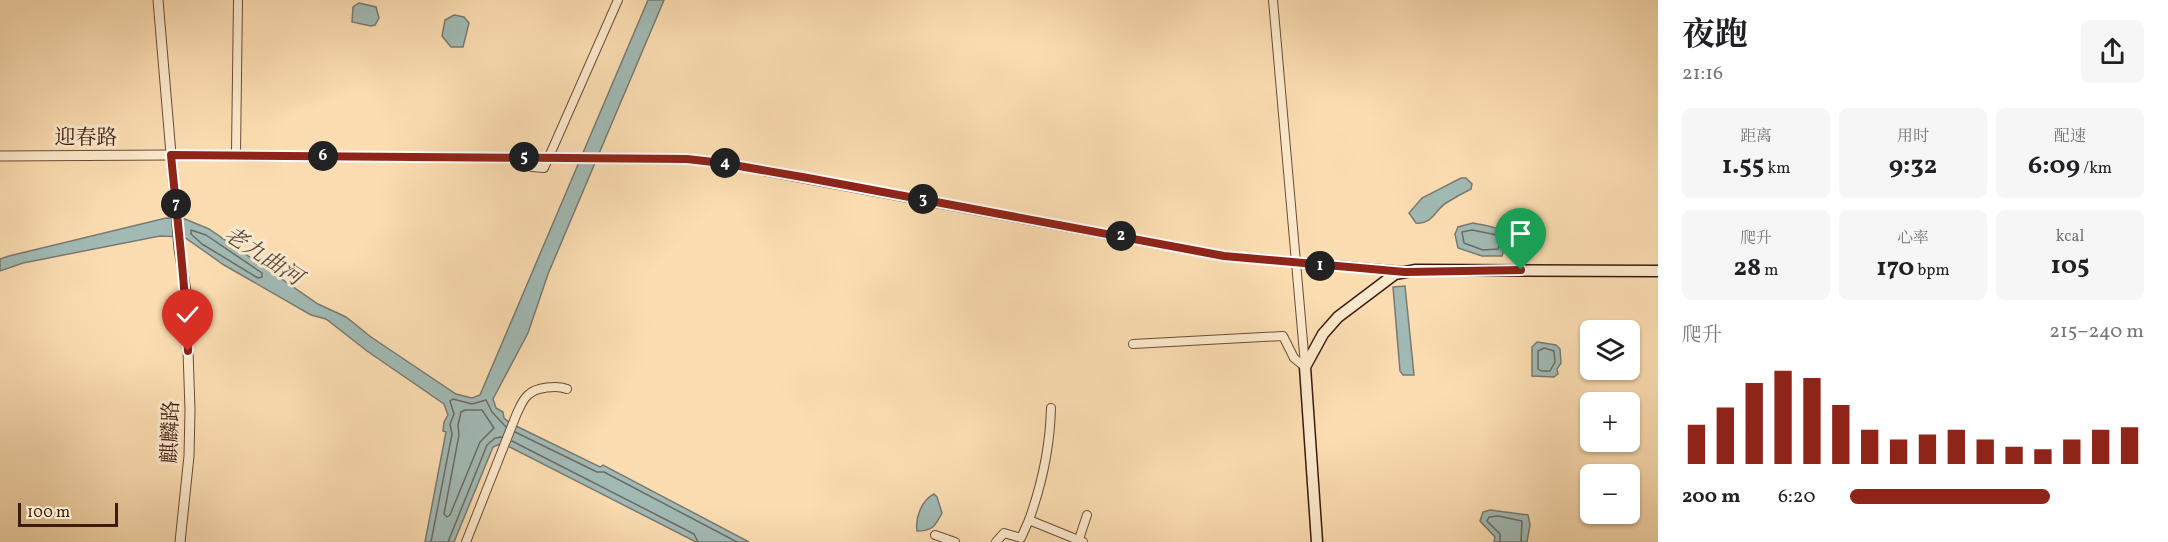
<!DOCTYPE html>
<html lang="zh">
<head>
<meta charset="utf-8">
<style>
	:root { --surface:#fff; --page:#f6f6f6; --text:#202124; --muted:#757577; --accent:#8f2418 }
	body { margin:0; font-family:Vollkorn,"Noto Serif SC",serif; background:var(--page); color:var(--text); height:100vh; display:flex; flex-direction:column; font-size:22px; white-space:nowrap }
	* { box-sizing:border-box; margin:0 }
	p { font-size:20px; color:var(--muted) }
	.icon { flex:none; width:33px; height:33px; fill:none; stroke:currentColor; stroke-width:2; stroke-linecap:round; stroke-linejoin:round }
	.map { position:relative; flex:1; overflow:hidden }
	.drawer { display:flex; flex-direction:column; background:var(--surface); width:510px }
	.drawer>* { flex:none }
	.controls { position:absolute; left:1580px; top:320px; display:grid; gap:12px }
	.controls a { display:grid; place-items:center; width:60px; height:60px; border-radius:9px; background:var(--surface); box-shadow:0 2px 4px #0004; font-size:30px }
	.scale { position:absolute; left:18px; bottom:15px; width:100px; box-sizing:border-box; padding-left:6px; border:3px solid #3d1b0e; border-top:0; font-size:16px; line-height:21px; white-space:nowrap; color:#3d1b0e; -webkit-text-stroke:4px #fce9cc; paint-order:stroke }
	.pin { position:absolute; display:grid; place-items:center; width:51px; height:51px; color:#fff; margin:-62px -26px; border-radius:50% 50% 50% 0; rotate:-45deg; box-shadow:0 0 6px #0007 }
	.pin .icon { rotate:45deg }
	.km { position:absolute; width:30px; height:30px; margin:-15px; border-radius:50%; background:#222; color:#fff; font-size:16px; line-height:30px; text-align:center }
	.round { display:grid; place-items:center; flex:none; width:63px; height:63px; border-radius:9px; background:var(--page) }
	.overview { display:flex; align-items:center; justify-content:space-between; height:102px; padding:0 24px }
	h1 { font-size:33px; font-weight:700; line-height:45px }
	.metrics { display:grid; grid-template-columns:repeat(3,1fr); gap:9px; height:102px; padding:6px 24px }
	.metrics div { display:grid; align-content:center; border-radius:9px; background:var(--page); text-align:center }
	.metrics b { font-size:26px; font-weight:700 }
	.metrics small { font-size:16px; font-weight:400 }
	.metrics p { font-size:16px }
	.chart { height:168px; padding:12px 24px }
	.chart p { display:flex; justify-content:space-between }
	.chart svg { width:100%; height:108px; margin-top:6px; stroke:var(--accent); stroke-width:6 }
	ul { padding:0 24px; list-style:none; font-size:20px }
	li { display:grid; grid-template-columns:96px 72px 1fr; align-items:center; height:45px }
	li i { height:15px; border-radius:8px; background:var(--accent) }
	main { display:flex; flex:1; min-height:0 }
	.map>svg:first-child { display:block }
	.water { fill:#a1bab5; stroke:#797a72; stroke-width:1.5 }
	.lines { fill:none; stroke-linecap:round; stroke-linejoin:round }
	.shore { stroke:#6f6a62; stroke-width:1.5 }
	.minor-casing { stroke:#6c4c37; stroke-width:10 }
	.tertiary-casing { stroke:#6c4c37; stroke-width:11 }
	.secondary-casing { stroke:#3d1b0e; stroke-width:13 }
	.minor { stroke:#fce9cc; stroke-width:8 }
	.tertiary { stroke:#fce9cc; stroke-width:9 }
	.secondary { stroke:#fce9cc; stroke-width:10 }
	.route-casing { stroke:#fff; stroke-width:12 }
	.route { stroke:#8f2418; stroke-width:8 }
	.labels { text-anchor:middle; stroke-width:6; stroke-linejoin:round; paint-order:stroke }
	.street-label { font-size:21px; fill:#3d1b0e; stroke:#fce9cc }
	.water-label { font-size:22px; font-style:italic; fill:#5b4b40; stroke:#fce9cc }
</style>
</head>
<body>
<main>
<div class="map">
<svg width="1658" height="542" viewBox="0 0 1658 542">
	<rect width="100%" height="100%" fill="#fbddb1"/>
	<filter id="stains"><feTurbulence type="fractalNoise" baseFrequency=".00333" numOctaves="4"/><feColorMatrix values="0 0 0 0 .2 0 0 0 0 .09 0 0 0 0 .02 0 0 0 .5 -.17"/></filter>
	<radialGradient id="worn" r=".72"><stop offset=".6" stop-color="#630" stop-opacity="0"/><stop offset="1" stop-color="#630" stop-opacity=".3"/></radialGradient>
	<!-- water -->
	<g class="water">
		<path d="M648 0H664L548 274 528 333 493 399 496 408 503 412 504 418 510 423 600 467 603 465 749 542H696L502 443 493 447 454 542H425L446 432 443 431 444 422 448 415 444 404 367 351 326 319 311 315 224 265 184 237 160 236 23 263 0 271V259L9 256 166 218 185 219 209 229 318 304 346 317 371 337 456 394 472 398 480 395Z"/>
		<path d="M359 3 376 7 379 18 375 25 371 26 352 22 353 7Z"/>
		<path d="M454 15 464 17 469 23 463 47H451L442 36 445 20Z"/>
		<path d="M1461 178H1466L1472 184 1471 189C1463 193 1454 198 1446 203 1435 210 1432 225 1416 223L1409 213 1422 198Z"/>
		<path d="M1473 223C1496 228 1512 227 1502 256H1482L1458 248 1455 234 1458 227Z"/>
		<path d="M1405 286 1414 375H1403L1400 371 1393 287Z"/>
		<path d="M1537 342 1556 345 1560 349 1561 363 1557 369 1558 374 1554 377 1532 376V347Z"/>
		<path d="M934 494 937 497 942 513C935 526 933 531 917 531 915 517 922 500 934 494Z"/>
		<path d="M1490 510 1528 515 1530 525 1527 542H1494L1495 537 1480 521 1483 512Z"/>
	</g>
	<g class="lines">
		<!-- shore -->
		<g class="shore">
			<path d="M191 230 206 235 262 273V277L258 278 202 244 191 234Z"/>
			<path d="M1472 230 1497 235 1500 242 1498 249 1483 250 1464 243 1462 232Z"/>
			<path d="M1544 348 1554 351 1555 362 1550 371H1541L1538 369V351Z"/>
			<path d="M465 410H482L494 428 480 442 450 515 447 517 444 514 459 435 458 425 461 412Z"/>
			<path d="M515 432 597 472H604L737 542"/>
			<path d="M512 441 694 534 698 542"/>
			<path d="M431 542 452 434 450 424 454 414 450 401 453 399 472 404 486 400 492 412 506 427"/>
			<path d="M448 542 487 445 495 438 502 437"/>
			<path d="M1500 542V534L1487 521 1489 517 1498 516 1522 521 1521 542"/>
		</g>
		<defs>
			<g id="minor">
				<path d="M1273 0 1305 365"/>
				<path d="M236 152 238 0"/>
				<path d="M532 167 544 168 618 0"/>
				<path d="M1133 344 1283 336 1294 358 1305 367"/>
				<path d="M1029 520C1042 484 1050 446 1051 408"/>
				<path d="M935 535 955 542"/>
				<path d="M1079 539 1087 515"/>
				<path d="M466 542 517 413C520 407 523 399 528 395 536 387 557 385 567 389"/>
				<path d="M996 542 1004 533 1021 538 1029 520 1083 542"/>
			</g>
			<g id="tertiary">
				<path d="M158 0 179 249 186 291 190 410 189 456 180 542"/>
				<path d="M0 156 171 155 687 159 722 163 1224 256 1401 271"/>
			</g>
			<path id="secondary" d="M1317 542 1305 367 1323 334 1338 317 1395 274 1416 270 1658 271"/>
		</defs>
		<!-- minor casing -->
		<use href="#minor" class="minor-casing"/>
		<!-- tertiary casing -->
		<use href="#tertiary" class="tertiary-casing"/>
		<!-- secondary casing -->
		<use href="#secondary" class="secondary-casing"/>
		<!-- minor -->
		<use href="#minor" class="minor"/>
		<!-- tertiary -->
		<use href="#tertiary" class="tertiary"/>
		<!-- secondary -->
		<use href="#secondary" class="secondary"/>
	</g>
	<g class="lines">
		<defs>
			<path id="route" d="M188 351C186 285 177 220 171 155L687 159 722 163 808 178 1224 256 1405 272 1521 270"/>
		</defs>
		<!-- route casing -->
		<use href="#route" class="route-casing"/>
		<!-- route -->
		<use href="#route" class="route"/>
	</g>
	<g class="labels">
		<!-- street labels -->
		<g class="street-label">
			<text x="86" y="144">迎春路</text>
			<text transform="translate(170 432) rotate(-88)" y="7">麒麟路</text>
		</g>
		<!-- water labels -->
		<g class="water-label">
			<text transform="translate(264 255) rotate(33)" y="8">老九曲河</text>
		</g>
	</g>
	<rect width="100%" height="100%" filter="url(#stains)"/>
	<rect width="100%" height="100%" fill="url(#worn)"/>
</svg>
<div class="controls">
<a><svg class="icon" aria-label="layers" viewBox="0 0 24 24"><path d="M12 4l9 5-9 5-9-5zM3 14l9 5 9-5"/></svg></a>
<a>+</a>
<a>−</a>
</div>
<div class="scale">100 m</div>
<div class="pin" style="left:1521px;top:270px;background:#1e9e55"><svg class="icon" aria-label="arrive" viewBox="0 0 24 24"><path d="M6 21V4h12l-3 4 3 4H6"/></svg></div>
<div class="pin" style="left:188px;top:351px;background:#d93025"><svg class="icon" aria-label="check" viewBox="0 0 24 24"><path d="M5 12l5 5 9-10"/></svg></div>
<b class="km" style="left:1320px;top:266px">1</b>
<b class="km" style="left:1121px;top:236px">2</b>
<b class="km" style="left:923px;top:199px">3</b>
<b class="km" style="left:725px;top:163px">4</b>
<b class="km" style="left:524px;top:157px">5</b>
<b class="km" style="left:323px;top:156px">6</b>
<b class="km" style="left:176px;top:204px">7</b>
</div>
<section class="drawer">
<div class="overview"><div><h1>夜跑</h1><p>21:16</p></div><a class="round"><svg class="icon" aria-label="share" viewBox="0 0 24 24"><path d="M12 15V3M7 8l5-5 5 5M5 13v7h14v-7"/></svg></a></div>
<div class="metrics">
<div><p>距离</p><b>1.55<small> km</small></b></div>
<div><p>用时</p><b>9:32</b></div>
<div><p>配速</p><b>6:09<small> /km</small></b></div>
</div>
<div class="metrics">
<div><p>爬升</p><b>28<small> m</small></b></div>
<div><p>心率</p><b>170<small> bpm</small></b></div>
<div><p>kcal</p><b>105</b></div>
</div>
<div class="chart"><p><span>爬升</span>215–240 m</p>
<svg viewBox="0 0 160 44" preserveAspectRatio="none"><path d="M5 44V28M15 44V21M25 44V11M35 44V6M45 44V9M55 44V20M65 44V30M75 44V34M85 44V32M95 44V30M105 44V34M115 44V37M125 44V38M135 44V34M145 44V30M155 44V29"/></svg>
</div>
<ul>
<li><b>200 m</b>6:20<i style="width:68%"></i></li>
</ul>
</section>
</main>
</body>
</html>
